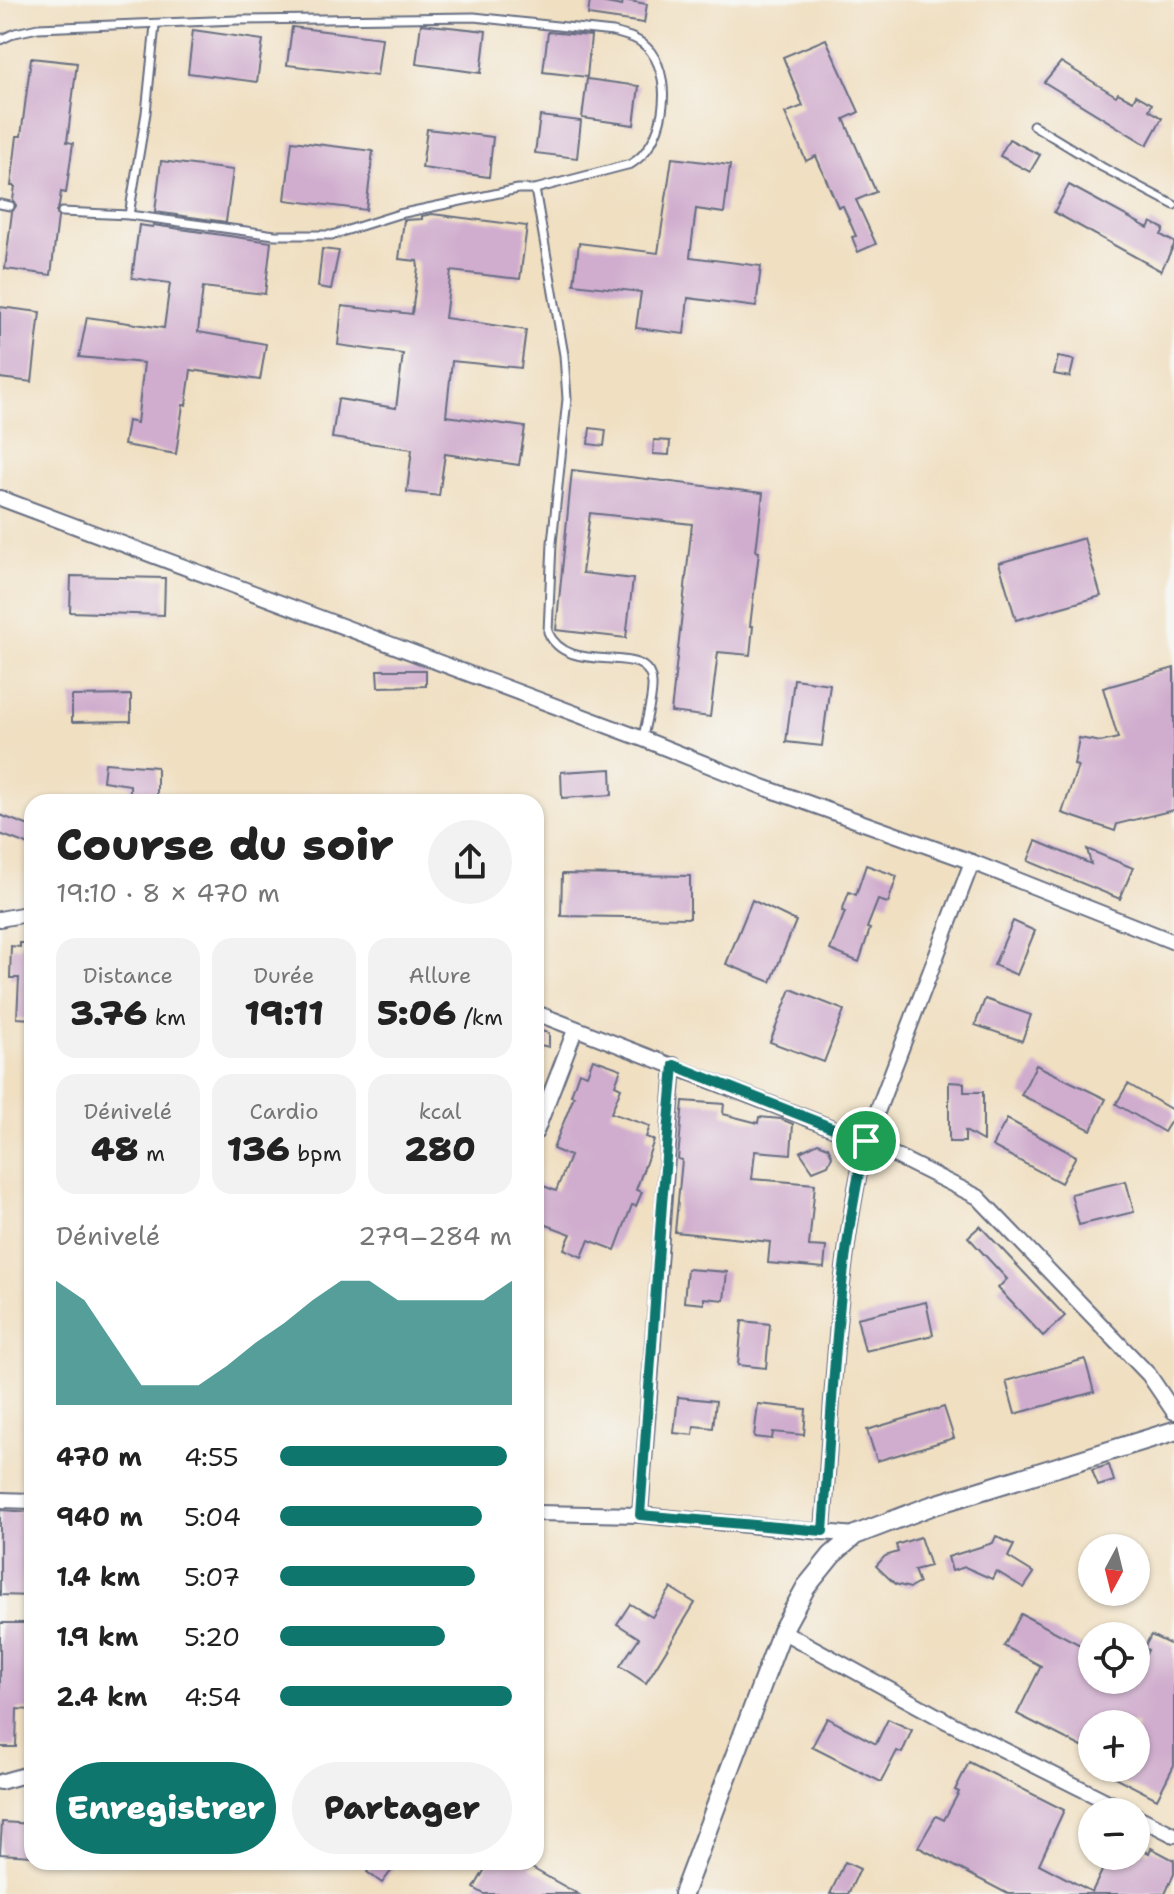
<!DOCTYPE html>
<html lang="fr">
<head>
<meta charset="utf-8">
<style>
	:root { --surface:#fff; --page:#f2f2f2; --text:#222; --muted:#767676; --accent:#0f766e }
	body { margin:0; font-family:"Shantell Sans",sans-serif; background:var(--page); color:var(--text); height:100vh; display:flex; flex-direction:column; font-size:30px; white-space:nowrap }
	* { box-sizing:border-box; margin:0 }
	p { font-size:26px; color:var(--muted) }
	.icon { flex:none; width:44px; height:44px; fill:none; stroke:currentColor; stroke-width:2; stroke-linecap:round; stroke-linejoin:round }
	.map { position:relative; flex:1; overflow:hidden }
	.side { position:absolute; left:24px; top:794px; width:520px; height:1076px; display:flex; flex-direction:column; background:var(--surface); border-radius:24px; box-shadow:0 2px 6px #0004 }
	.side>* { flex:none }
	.needle { width:52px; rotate:187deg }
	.controls { position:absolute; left:1078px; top:1534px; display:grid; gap:16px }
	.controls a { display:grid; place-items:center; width:72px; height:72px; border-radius:50%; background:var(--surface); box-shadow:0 2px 6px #0004; font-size:40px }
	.pin { position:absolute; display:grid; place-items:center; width:68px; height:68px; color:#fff; margin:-34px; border:4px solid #fff; border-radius:50%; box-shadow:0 2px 8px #0007 }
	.round { display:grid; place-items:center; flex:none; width:84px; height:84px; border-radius:42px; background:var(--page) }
	.summary { display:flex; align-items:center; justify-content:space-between; height:136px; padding:0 32px }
	h1 { font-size:44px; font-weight:800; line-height:60px }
	.stats { display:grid; grid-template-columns:repeat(3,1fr); gap:12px; height:136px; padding:8px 32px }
	.stats div { display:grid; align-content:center; border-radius:20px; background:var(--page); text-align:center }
	.stats b { font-size:34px; font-weight:800 }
	.stats small { font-size:22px; font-weight:400 }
	.stats p { font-size:22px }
	.chart { height:224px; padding:16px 32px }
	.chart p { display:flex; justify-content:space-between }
	.chart svg { width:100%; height:144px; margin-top:8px; fill:var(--accent); opacity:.7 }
	.cta { display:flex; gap:16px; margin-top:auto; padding:16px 32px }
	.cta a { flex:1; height:92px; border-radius:48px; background:var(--accent); color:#fff; font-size:32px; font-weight:800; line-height:92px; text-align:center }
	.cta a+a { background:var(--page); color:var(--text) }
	ul { padding:0 32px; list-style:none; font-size:26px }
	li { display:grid; grid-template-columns:128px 96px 1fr; align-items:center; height:60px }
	li i { height:20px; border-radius:10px; background:var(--accent) }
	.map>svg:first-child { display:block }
	.building { fill:#d0adce }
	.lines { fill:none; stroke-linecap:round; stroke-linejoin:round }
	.service-casing { stroke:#666d81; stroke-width:11 }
	.minor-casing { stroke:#666d81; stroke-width:18 }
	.tertiary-casing { stroke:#666d81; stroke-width:22 }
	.service { stroke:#fff; stroke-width:7 }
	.minor { stroke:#fff; stroke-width:14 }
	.tertiary { stroke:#fff; stroke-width:18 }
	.route-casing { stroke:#fff; stroke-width:16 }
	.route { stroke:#0f766e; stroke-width:10 }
</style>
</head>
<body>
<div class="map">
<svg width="1174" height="1894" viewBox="0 0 1174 1894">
	<rect width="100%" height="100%" fill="#f6f6f2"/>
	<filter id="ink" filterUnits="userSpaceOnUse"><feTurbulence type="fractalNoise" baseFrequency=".0125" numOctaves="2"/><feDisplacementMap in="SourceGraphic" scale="16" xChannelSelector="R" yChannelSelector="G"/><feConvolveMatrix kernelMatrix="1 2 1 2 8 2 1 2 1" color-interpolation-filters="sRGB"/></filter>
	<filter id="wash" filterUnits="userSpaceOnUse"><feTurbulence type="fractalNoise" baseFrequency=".006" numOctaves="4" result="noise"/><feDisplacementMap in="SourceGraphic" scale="32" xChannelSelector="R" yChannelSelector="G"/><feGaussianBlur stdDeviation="1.8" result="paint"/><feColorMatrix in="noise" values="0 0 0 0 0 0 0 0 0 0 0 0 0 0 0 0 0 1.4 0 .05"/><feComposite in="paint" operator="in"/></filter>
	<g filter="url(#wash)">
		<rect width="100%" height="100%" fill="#f0dfc1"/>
		<g id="blocks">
			<!-- building -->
			<g class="building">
				<path d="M590 0 622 6 623 0 647 4 644 23 588 15Z"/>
				<path d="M421 24 486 31 481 73 416 64Z"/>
				<path d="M292 27 382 38 377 76 287 65Z"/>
				<path d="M193 30 263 40 257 82 188 73Z"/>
				<path d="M548 32 591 36 587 77 543 72Z"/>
				<path d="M826 39 859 112 844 119 876 192 856 200 876 244 858 252 852 237 856 236 843 206 838 207 816 156 806 161 785 113 803 106 783 57Z"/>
				<path d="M31 58 77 63 67 142 73 143 66 193 61 192 59 206 56 211 58 217 51 275 5 269 12 212 16 206 13 200 15 186H11L17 136H21Z"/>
				<path d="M1061 62 1116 96 1118 93 1133 101 1136 95 1152 104 1149 110 1162 118 1147 145 1044 82Z"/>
				<path d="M587 79 639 86 634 125 582 118Z"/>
				<path d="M540 116 581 121 577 158 535 153Z"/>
				<path d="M427 129 493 137 489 177 422 168Z"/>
				<path d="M1009 139 1040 155 1030 172 1000 156Z"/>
				<path d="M292 141 373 151 366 210 285 200Z"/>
				<path d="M672 158 730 165 724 213 696 209 690 257 761 266 756 307 688 298 684 334 636 328 641 292 574 284 579 243 658 253Z"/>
				<path d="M161 161 233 170 226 222 155 212Z"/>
				<path d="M1069 185 1148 228 1151 222 1164 229 1161 235 1174 242V245L1161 271 1054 212Z"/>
				<path d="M432 214 527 226 520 279 451 271 445 318 526 330 521 368 452 361 446 416 525 427 519 465 445 454 439 496 407 492 412 449 332 438 338 399 396 408 403 354 338 345 342 306 412 314 418 267 417 261 399 259 404 220 422 219V216Z"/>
				<path d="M139 225 153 227V225L271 242 265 294 203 287 198 332 266 344 260 380 191 370 186 405H183L176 454 124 445 128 421 137 423 144 363 79 357 87 317 164 328 170 283 132 278Z"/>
				<path d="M322 249 339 251 331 289 318 287Z"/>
				<path d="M0 307 40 312 32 382 0 378Z"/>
				<path d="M1058 357 1074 360 1070 377 1054 374Z"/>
				<path d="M590 428 606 430 604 446 588 444Z"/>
				<path d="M654 440 670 441 669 455 653 454Z"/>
				<path d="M572 470 763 493 756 551 759 552 750 626H753L750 655 718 652 710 717 671 712 692 524 590 513 582 573 633 579 626 638 556 630Z"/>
				<path d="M1084 538 1101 596 1016 620 999 563Z"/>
				<path d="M71 576 165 578 164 615 70 612Z"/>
				<path d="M1174 668V810L1117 824 1115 831 1062 813 1078 766 1074 765 1079 738 1101 742 1118 738 1103 688Z"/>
				<path d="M377 670H426V686L378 687Z"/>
				<path d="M794 679 830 684 822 746 786 742Z"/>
				<path d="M131 695V721L72 722V696Z"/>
				<path d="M105 763 157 767V799L130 797V785L103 781Z"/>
				<path d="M611 769 612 795 562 798 561 772Z"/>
				<path d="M0 815 32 827V846L0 834Z"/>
				<path d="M1036 841 1091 864 1087 849 1133 868 1120 899 1028 861Z"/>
				<path d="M866 865 897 876 888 903 878 900 867 928 870 929 859 962 830 950 845 912 842 911 849 892 856 895Z"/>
				<path d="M562 874 690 876V918L561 916Z"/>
				<path d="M752 900 796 921 771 982 726 964Z"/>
				<path d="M1013 921 1035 931 1017 975 994 965Z"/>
				<path d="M20 943H32V1019L17 1018 19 978H10L11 946 20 947Z"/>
				<path d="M791 989 844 1010 824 1062 770 1042Z"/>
				<path d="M985 999 1031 1015 1022 1041 975 1025Z"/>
				<path d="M537 1030 549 1033V1047L536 1044Z"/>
				<path d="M593 1059 621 1069 615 1085 621 1088 611 1113 650 1126 646 1137 654 1140 636 1190 642 1192 636 1206 632 1205 615 1250 589 1240 582 1257 564 1249 571 1234 536 1221V1183L556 1191 570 1156 553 1149 574 1096 571 1095 579 1072 587 1075Z"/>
				<path d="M1036 1065 1106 1099 1091 1130 1021 1095Z"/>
				<path d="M949 1082 964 1083V1092H983V1141L965 1131V1142H949Z"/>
				<path d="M1128 1084 1174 1111V1116L1164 1132 1116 1104Z"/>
				<path d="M683 1101 724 1104 723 1114 758 1123 759 1117 781 1119 793 1124 791 1154 755 1151 752 1179 815 1184 809 1246 826 1247 824 1268 768 1263 770 1242 675 1232 682 1160 678 1159Z"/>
				<path d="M1007 1119 1076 1156 1061 1183 992 1146Z"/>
				<path d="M818 1143 828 1147 832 1156 828 1165 813 1171 800 1152Z"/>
				<path d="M1126 1181 1134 1212 1079 1225 1071 1194Z"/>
				<path d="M980 1226 1065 1316 1043 1336 998 1288 1007 1279 968 1237Z"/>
				<path d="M687 1269 727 1272 724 1300 704 1298V1304L684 1302Z"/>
				<path d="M926 1302 933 1335 865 1351 857 1318Z"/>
				<path d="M742 1321 770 1324 766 1368 738 1365Z"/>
				<path d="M1085 1359 1094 1392 1015 1414 1006 1381Z"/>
				<path d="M678 1397 716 1401 713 1428 694 1426 693 1435 674 1433Z"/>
				<path d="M758 1404 806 1409 804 1435 773 1432 772 1439 754 1437Z"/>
				<path d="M944 1407 954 1438 877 1461 867 1430Z"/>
				<path d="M1109 1465 1114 1481 1098 1486 1092 1470Z"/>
				<path d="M0 1510 32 1512V1596L0 1595Z"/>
				<path d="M996 1536 1014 1545 1008 1557 1034 1573 1024 1588 996 1571 992 1579 965 1567 952 1571 948 1557 993 1543Z"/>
				<path d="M920 1537 930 1566 914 1570 919 1583 910 1588 895 1584 876 1566 885 1556 898 1552 896 1545Z"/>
				<path d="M671 1588 695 1603 646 1683 620 1666 639 1638 617 1624 630 1604 652 1617Z"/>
				<path d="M1021 1614 1092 1651V1680H1136V1674L1148 1650 1144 1648 1151 1635 1174 1646V1765L1157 1799 1097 1768H1136V1724H1092V1752L1017 1714 1041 1666 1004 1646Z"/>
				<path d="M0 1623H32V1710L17 1709 16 1747H0Z"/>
				<path d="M827 1718 876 1744 888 1719 912 1730 902 1753 897 1751 881 1782 812 1747Z"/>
				<path d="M969 1762 1064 1810 1039 1864 1092 1892 1109 1856H1136V1846L1149 1853 1151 1848 1174 1860V1874L1165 1894H1008L918 1847 936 1816 944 1820 959 1792 955 1790Z"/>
				<path d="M2 1822 32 1824V1856L0 1854Z"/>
				<path d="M374 1862H398L382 1883 367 1872Z"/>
				<path d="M489 1862H533L530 1867 578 1894H484L474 1888Z"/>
				<path d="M845 1862 860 1869 848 1894H830Z"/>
			</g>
		</g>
	</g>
	<g filter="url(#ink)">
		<use href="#blocks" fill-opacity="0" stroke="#666d81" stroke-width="2"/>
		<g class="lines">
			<defs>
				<g id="service">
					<path d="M0 40 15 33 38 28 237 20 474 17 613 32C629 36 641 39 651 52 674 83 664 145 631 164L535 189H518L399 214 332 235H275L129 215 62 212"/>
					<path d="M1033 125 1102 167 1174 205"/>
					<path d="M535 189 564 355 567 399 552 543 548 632C569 680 650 638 652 684 653 701 645 721 643 739"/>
					<path d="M0 204 10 206"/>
					<path d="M129 215 146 113 155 25"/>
				</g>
				<g id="minor">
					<path d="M0 498 643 739 763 787 972 862 1174 942"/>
					<path d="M0 919 32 913"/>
					<path d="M536 1013 866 1141 978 1197 1149 1375 1174 1412"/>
					<path d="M536 1132 575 1030"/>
					<path d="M0 1500 32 1501"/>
					<path d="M536 1513 640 1515 855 1535"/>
					<path d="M640 1515 674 1065"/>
					<path d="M823 1531C833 1401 836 1268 866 1141L972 862"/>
					<path d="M782 1631 948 1722 1128 1812"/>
					<path d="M0 1782 32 1773"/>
					<path d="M1136 1816 1174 1835"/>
				</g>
				<path id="tertiary" d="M683 1894 782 1631 806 1587 832 1555 855 1535 931 1506 1174 1431"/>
			</defs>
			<!-- service casing -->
			<use href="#service" class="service-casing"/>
			<!-- minor casing -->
			<use href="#minor" class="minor-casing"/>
			<!-- tertiary casing -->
			<use href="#tertiary" class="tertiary-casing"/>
			<!-- service -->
			<use href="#service" class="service"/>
			<!-- minor -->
			<use href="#minor" class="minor"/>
			<!-- tertiary -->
			<use href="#tertiary" class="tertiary"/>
		</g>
	</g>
	<g class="lines" filter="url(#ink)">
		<defs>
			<path id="route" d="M674 1065 866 1141C836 1268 833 1401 823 1531L640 1515 662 1204Z"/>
		</defs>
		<!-- route casing -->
		<use href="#route" class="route-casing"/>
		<!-- route -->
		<use href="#route" class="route"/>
	</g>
</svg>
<div class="controls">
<a><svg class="needle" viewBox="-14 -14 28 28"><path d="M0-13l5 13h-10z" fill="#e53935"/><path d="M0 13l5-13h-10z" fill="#767676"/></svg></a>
<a><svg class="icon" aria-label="locate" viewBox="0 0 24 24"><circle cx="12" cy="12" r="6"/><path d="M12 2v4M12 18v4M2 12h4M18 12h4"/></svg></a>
<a>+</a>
<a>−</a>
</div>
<div class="pin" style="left:866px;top:1141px;background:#1e9e55"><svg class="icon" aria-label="arrive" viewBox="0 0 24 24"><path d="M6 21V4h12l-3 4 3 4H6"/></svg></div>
<section class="side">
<div class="summary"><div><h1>Course du soir</h1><p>19:10 · 8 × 470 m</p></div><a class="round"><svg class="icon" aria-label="share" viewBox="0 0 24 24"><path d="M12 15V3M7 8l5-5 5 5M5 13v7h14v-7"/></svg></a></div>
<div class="stats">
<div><p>Distance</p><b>3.76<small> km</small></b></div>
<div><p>Durée</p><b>19:11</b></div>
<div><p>Allure</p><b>5:06<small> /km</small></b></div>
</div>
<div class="stats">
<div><p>Dénivelé</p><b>48<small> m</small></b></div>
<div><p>Cardio</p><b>136<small> bpm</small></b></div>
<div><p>kcal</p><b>280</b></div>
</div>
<div class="chart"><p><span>Dénivelé</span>279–284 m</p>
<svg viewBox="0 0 160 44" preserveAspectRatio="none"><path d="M0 44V6L10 12L20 25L30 38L40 38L50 38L60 32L70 25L80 19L90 12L100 6L110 6L120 12L130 12L140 12L150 12L160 6V44z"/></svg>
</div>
<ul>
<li><b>470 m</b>4:55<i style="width:98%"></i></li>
<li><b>940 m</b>5:04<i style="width:87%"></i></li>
<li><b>1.4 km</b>5:07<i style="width:84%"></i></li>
<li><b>1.9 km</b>5:20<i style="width:71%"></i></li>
<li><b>2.4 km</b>4:54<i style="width:100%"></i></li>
</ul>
<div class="cta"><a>Enregistrer</a><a>Partager</a></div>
</section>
</div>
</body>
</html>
